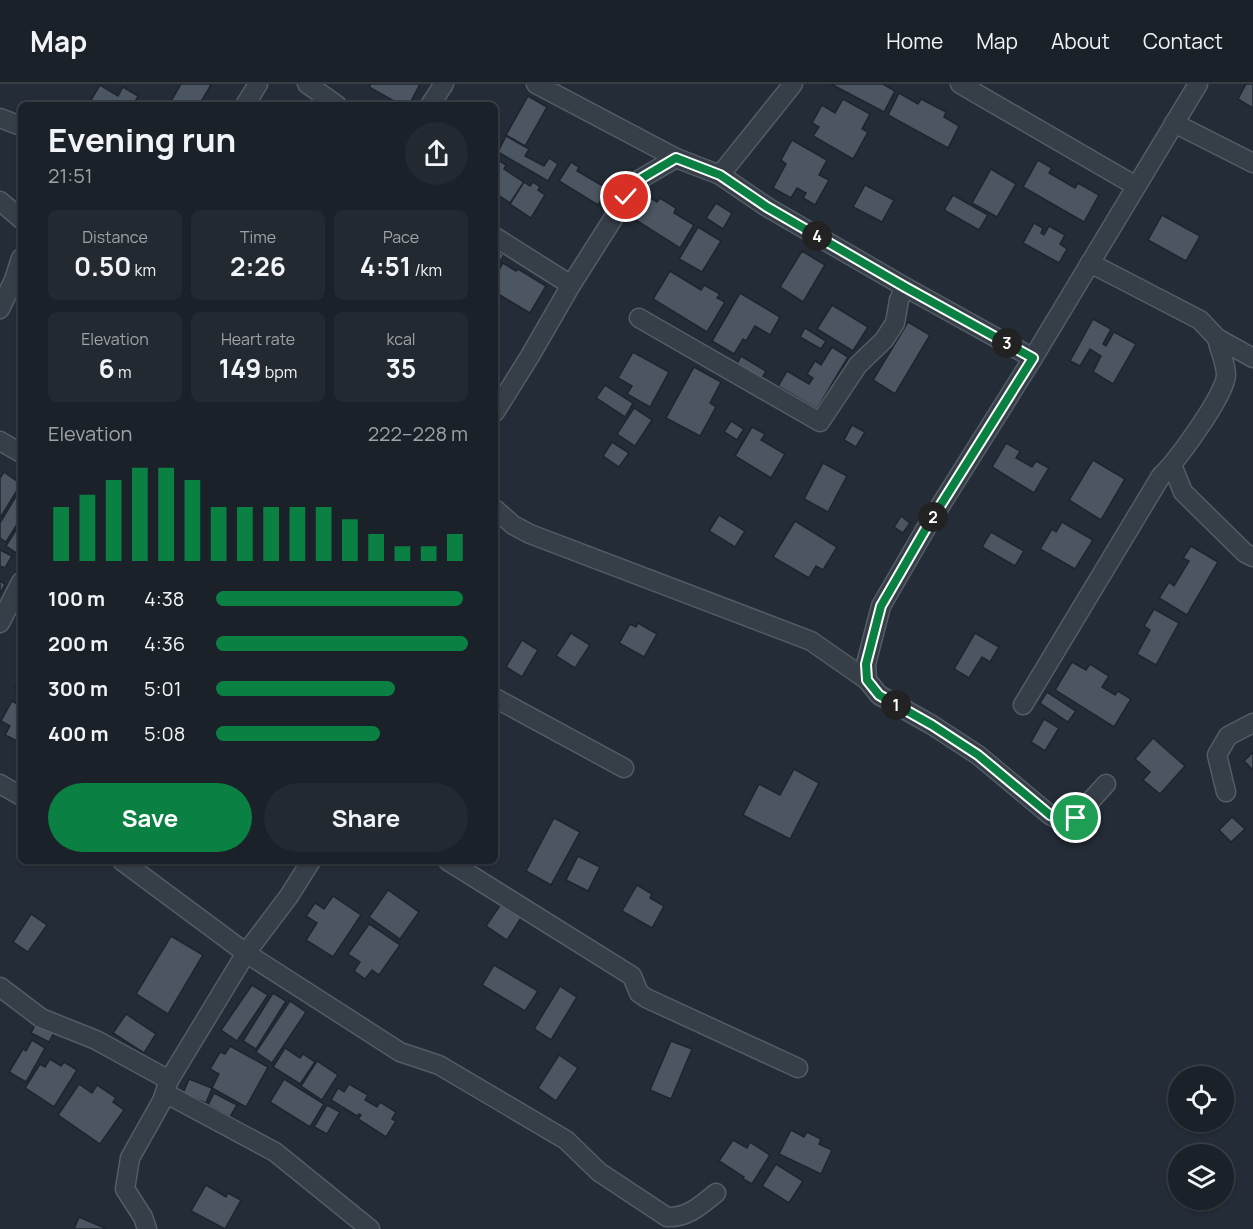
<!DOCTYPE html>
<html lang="en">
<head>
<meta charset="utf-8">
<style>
	:root { --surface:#1a2129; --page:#232931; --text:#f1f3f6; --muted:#9fa3a8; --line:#383e46; --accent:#0b8043 }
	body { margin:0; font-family:Manrope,sans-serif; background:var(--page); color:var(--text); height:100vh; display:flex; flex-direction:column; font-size:22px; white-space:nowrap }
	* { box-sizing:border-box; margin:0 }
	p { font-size:20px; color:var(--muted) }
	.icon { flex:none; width:33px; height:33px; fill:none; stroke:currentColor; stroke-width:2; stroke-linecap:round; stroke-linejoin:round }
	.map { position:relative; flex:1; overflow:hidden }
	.drawer { position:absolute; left:18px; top:18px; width:480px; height:762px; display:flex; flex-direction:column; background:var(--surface); border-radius:9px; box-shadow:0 2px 4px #0004,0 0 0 2px var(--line) }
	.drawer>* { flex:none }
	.tools { position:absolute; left:1168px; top:982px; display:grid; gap:12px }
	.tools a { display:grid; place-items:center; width:66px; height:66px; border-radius:50%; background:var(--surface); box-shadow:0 2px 4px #0004,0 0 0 2px var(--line); font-size:30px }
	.pin { position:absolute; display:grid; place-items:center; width:51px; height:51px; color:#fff; margin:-26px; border:3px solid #fff; border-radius:50%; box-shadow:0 2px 6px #0007 }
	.km { position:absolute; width:30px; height:30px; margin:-15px; border-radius:50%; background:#222; color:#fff; font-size:16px; line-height:30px; text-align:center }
	.round { display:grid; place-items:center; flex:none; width:63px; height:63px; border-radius:32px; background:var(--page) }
	.overview { display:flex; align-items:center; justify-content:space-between; height:102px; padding:0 30px }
	h1 { font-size:33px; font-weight:700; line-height:45px }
	.metrics { display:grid; grid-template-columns:repeat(3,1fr); gap:9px; height:102px; padding:6px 30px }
	.metrics div { display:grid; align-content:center; border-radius:9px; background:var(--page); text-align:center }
	.metrics b { font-size:26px; font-weight:700 }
	.metrics small { font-size:16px; font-weight:400 }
	.metrics p { font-size:16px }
	.chart { height:168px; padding:12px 30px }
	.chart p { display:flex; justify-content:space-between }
	.chart svg { width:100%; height:108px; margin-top:6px; stroke:var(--accent); stroke-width:6 }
	.button { display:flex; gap:12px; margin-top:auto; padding:12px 30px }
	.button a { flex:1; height:69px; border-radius:36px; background:var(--accent); color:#fff; font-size:24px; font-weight:700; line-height:69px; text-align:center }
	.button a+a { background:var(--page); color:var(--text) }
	ul { padding:0 30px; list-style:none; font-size:20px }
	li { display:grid; grid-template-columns:96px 72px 1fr; align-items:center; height:45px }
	li i { height:15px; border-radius:8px; background:var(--accent) }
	header { display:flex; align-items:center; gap:36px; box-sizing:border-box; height:84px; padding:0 30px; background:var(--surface); border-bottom:2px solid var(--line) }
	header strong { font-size:28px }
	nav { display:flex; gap:33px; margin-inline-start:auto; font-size:21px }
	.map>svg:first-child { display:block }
	.building { fill:#4b5662; stroke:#1e252e; stroke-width:1.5 }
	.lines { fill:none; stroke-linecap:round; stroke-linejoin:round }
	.street-casing { stroke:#545c65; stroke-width:21 }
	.street { stroke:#363e47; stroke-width:18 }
	.route-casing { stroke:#fff; stroke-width:12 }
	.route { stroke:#0b8043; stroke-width:8 }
</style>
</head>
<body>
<header>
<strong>Map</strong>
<nav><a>Home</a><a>Map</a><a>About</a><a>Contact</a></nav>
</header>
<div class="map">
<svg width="1253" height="1145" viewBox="0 0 1253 1145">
	<rect width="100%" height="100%" fill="#232c37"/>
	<!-- building -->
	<g class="building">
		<path d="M181 0H209L211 1 199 21H169Z"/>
		<path d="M371 0H420L409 21H401L369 3Z"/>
		<path d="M831 0H883L895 7 884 28Z"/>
		<path d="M1246 0H1253V24L1238 15Z"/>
		<path d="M100 1 118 12 123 3 138 12 133 21H88Z"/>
		<path d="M899 9 918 20 921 15 946 28 944 33 959 42 948 64 888 31Z"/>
		<path d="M528 12 547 23 525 62 506 51Z"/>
		<path d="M843 15 870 30 862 45 868 48 853 75 813 52 819 43 812 39 822 21 835 29Z"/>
		<path d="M506 52 529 65 525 72 544 82 549 74 558 80 548 97 498 68Z"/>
		<path d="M792 56 827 76 819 91 829 96 815 121 803 114 806 109 797 104 791 114 773 104 786 80 781 76Z"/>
		<path d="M495 74 506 81 504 85 524 98 510 119 498 111 495 116Z"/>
		<path d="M1038 76 1052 84 1049 89 1075 104 1078 99 1099 111 1084 138 1023 103Z"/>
		<path d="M571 78 579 83 577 87 608 105 598 121 559 97Z"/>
		<path d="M991 85 1016 100 997 133 972 119Z"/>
		<path d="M524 98 530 102 533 98 540 103 538 106 545 111 531 134 510 120Z"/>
		<path d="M865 101 894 116 882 138 853 123Z"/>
		<path d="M637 106 657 118 660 114 676 124 674 129 694 141 680 164 623 128Z"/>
		<path d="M953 111 988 131 979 146 944 126Z"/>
		<path d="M716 119 732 129 723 145 706 134Z"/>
		<path d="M1162 131 1200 152 1186 177 1148 156Z"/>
		<path d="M1034 139 1043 144 1041 149 1044 151 1049 142 1065 151 1060 160 1067 165 1059 179 1023 159Z"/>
		<path d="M698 143 721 157 702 188 679 175Z"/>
		<path d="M495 165 504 171 495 186Z"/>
		<path d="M802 167 825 181 803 218 780 203Z"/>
		<path d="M503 179 516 187 518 185 546 202 530 229 495 208V193Z"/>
		<path d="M670 187 701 206 704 201 720 210 717 214 725 218 707 248 653 215Z"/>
		<path d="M740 209 780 233 770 251 755 242 746 257 743 255 734 270 712 257Z"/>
		<path d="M832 221 868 243 853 267 817 245Z"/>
		<path d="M1093 235 1111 245 1103 260 1106 262 1114 248 1136 260 1113 300 1093 288 1101 272 1090 265 1080 282 1070 277Z"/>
		<path d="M908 238 930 251 895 310 873 296Z"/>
		<path d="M805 244 826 257 821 265 800 253Z"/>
		<path d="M832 263 848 273 817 325 778 302 787 287 809 300 813 294 807 290 815 277 821 281Z"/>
		<path d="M633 268 669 288 650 323 627 310 632 302 618 294Z"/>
		<path d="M741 272 766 287 762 294 737 280Z"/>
		<path d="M694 283 721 298 710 319 716 323 700 352 666 334Z"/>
		<path d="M605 301 633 319 625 333 596 314Z"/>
		<path d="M634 324 652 336 635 362 617 350Z"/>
		<path d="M731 337 744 345 737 356 724 348Z"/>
		<path d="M852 341 865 348 856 363 844 356Z"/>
		<path d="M752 343 765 350 761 356 785 370 771 394 735 372Z"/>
		<path d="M612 358 629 369 619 383 603 372Z"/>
		<path d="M1006 359 1020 367 1016 374 1032 383 1036 377 1049 384 1034 409 992 383Z"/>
		<path d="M1093 376 1125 395 1101 436 1069 416Z"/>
		<path d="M823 379 847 392 828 428 804 415Z"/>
		<path d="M4 388 21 400 0 434V394Z"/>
		<path d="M21 404V434L6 458 0 454V439Z"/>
		<path d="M719 431 745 447 735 463 709 447Z"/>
		<path d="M901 432 910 439 903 449 894 443Z"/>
		<path d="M795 437 837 463 823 486 816 482 809 494 773 473Z"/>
		<path d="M21 438V472L6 462Z"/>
		<path d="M1062 438 1093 456 1075 485 1040 465 1052 445 1056 448Z"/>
		<path d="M991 448 1024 467 1015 482 982 463Z"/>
		<path d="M1191 462 1218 478 1187 531 1159 514 1169 498 1174 502 1189 477 1183 474Z"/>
		<path d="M0 466 12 472 5 484 0 482Z"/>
		<path d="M0 497 5 500 0 510Z"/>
		<path d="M1154 525 1179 539 1156 581 1137 570 1150 546 1144 542Z"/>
		<path d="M638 539 657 550 644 573 619 559 630 540 636 543Z"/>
		<path d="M571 549 590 561 575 584 556 572Z"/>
		<path d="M975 549 999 563 990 578 982 573 969 594 954 585Z"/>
		<path d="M522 556 538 566 522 593 506 583Z"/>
		<path d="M1072 578 1086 586 1090 580 1109 592 1102 603 1115 611 1118 607 1131 615 1114 643 1055 606Z"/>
		<path d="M21 593V607L15 604Z"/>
		<path d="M1047 608 1076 627 1068 638 1040 619Z"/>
		<path d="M12 617 21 622V659L5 651 10 642 1 637Z"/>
		<path d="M1044 635 1059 644 1045 667 1031 658Z"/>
		<path d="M1153 654 1185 682 1160 710 1143 696 1150 688 1135 675Z"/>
		<path d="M1253 668V686L1244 677Z"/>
		<path d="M794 685 819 699 790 755 743 731 759 700 780 711Z"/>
		<path d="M1232 733 1245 745 1231 758 1219 746Z"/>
		<path d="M554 734 580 748 551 801 526 787Z"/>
		<path d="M578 772 600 783 588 807 566 796Z"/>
		<path d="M637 801 652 810 650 814 664 822 652 844 622 827Z"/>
		<path d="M388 806 419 828 400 855 369 833Z"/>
		<path d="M333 812 361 831 333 873 306 856 317 839 306 832 315 819 324 825Z"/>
		<path d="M501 820 521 834 507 856 486 842Z"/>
		<path d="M31 830 47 841 28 868 13 858Z"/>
		<path d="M369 840 400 861 379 891 372 886 365 895 354 887 360 878 348 870Z"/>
		<path d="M171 852 203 871 168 930 136 910Z"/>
		<path d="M494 881 538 907 525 927 482 901Z"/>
		<path d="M252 901 268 911 237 957 221 946Z"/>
		<path d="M560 902 577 913 551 956 534 945Z"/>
		<path d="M273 909 286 917 256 965 243 957Z"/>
		<path d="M290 917 306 928 272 979 256 968Z"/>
		<path d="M126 930 156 950 144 969 113 949Z"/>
		<path d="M37 937 55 947 49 958 31 949Z"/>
		<path d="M32 956 45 964 26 998 9 988 23 965 26 967Z"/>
		<path d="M671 957 692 965 671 1015 650 1006Z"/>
		<path d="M230 962 268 983 246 1023 212 1004 219 990 210 985 220 968 225 970Z"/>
		<path d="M285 964 300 974 303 970 315 978 300 1000 273 983Z"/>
		<path d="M559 971 578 984 556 1017 538 1004Z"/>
		<path d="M50 975 61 982 64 978 77 986 54 1023 25 1004 40 980 45 983Z"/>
		<path d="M317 977 338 991 322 1016 301 1002Z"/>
		<path d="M189 995 212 1004 206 1019 183 1009Z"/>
		<path d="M284 995 324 1020 310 1043 270 1018Z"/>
		<path d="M79 1000 92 1009 97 1001 116 1014 113 1018 124 1026 100 1060 58 1031Z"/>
		<path d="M349 1000 368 1011 365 1016 377 1023 380 1018 396 1028 392 1035 396 1037 386 1053 358 1035 361 1031 359 1030 357 1032 331 1016 338 1004 344 1008Z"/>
		<path d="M214 1009 237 1021 230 1033 208 1021Z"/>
		<path d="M327 1021 340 1028 327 1050 314 1043Z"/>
		<path d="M791 1046 804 1053 807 1048 821 1055 819 1060 832 1066 821 1090 779 1070Z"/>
		<path d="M733 1056 747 1064 750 1058 770 1071 752 1100 743 1095 744 1093 719 1077Z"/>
		<path d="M776 1080 803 1097 789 1119 762 1102Z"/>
		<path d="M206 1101 226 1113 228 1109 241 1116 225 1145 191 1127Z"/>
		<path d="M79 1133 107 1145H74Z"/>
	</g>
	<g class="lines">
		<defs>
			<g id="street">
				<path d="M307 0 337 21"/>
				<path d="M536 0 676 74 720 91 767 123 905 203 1033 274"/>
				<path d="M960 0 1136 102"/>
				<path d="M245 21 258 0"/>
				<path d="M430 21 444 0"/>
				<path d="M0 34 21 42"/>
				<path d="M1174 39 1253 79"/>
				<path d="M720 91 793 0"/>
				<path d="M0 117 21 135"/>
				<path d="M495 153 571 201"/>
				<path d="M1090 179 1200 236 1217 254 1253 274"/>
				<path d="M0 225 14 196 21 174"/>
				<path d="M639 234 820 338 858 281 884 256 895 239 899 216 905 203"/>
				<path d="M495 328 530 272 571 201 637 97 676 74"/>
				<path d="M0 357 21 369"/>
				<path d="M1172 381 1183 408 1245 469 1253 473"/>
				<path d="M495 425 513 441 530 450 811 557 867 596"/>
				<path d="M0 539 21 498"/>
				<path d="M495 614 624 684"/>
				<path d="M1023 621 1161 392C1176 378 1226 310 1226 291 1226 279 1219 265 1217 254"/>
				<path d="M0 700 21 712"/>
				<path d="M1106 700 1076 733 1062 737 1050 731 978 671 932 641 879 611 867 596 866 580 881 522 925 446 1033 274 1198 0"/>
				<path d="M1226 708 1217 671 1228 652 1253 639"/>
				<path d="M122 777 246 869 400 968 439 981 566 1056 599 1088 667 1133C688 1134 701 1121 716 1109"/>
				<path d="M448 777 632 892 639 909 646 914 798 984"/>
				<path d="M0 903 41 934 96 956 169 996"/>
				<path d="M165 1009 275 1068 370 1145"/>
				<path d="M147 1145 143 1133 125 1105 130 1074 162 1017 169 996 246 869 289 812 311 777"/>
			</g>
		</defs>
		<!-- street casing -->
		<use href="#street" class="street-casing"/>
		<!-- street -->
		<use href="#street" class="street"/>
	</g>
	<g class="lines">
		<defs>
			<path id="route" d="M626 113 637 97 676 74 720 91 767 123 905 203 1033 274 925 446 881 522 866 580 867 596 879 611 932 641 978 671 1050 731 1062 737 1076 734"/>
		</defs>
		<!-- route casing -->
		<use href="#route" class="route-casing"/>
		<!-- route -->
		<use href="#route" class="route"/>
	</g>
</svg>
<div class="tools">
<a><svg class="icon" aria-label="locate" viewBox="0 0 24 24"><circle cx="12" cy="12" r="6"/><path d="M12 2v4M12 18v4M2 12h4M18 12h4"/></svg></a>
<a><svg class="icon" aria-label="layers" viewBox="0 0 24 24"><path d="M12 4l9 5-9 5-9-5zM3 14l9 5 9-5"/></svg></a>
</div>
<div class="pin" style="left:1076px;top:734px;background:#1e9e55"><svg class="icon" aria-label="arrive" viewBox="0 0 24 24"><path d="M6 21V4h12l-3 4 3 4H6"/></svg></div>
<div class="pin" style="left:626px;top:113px;background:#d93025"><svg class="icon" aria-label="check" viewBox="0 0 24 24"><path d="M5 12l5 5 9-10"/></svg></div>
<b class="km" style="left:896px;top:621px">1</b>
<b class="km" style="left:933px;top:433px">2</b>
<b class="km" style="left:1007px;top:259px">3</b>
<b class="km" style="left:817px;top:152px">4</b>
<section class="drawer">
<div class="overview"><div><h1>Evening run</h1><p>21:51</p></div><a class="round"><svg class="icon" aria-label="share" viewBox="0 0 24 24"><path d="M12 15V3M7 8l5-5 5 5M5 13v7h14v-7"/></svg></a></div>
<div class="metrics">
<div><p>Distance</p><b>0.50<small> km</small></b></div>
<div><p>Time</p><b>2:26</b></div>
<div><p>Pace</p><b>4:51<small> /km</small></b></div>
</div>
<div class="metrics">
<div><p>Elevation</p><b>6<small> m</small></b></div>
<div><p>Heart rate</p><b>149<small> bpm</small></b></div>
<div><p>kcal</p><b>35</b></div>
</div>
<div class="chart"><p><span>Elevation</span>222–228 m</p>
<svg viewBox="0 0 160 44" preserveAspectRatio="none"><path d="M5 44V22M15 44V17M25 44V11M35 44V6M45 44V6M55 44V11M65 44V22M75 44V22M85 44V22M95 44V22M105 44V22M115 44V27M125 44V33M135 44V38M145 44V38M155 44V33"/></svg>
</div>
<ul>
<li><b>100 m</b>4:38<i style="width:98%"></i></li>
<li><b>200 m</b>4:36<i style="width:100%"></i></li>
<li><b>300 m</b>5:01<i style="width:71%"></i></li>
<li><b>400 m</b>5:08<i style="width:65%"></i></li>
</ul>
<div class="button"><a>Save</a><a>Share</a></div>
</section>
</div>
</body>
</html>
